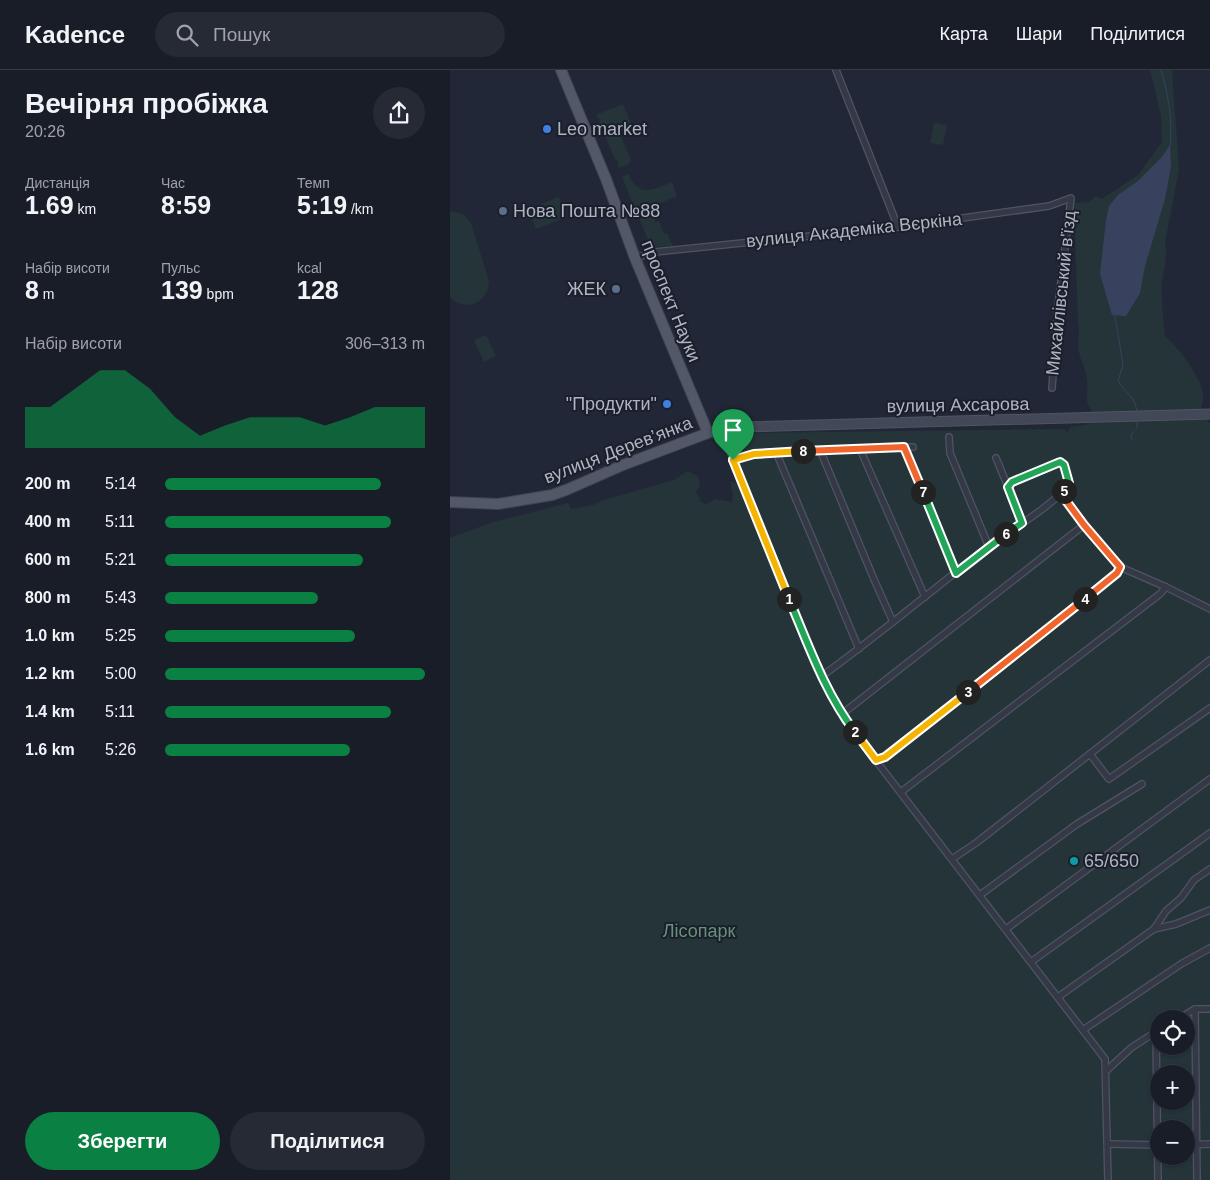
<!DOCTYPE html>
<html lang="uk">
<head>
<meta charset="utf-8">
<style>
	:root { --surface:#191d28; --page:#262a34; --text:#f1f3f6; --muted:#9fa2a8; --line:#373b45; --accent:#0b8043 }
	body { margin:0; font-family:Arial,sans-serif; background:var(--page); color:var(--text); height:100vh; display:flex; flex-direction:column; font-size:19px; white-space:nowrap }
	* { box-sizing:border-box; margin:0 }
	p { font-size:16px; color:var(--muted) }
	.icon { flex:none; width:28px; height:28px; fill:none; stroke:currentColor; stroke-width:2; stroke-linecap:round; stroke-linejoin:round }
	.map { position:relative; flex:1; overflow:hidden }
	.details { display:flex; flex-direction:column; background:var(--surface); width:450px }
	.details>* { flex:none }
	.fabs { position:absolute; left:700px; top:940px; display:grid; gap:10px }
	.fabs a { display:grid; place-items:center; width:45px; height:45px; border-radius:50%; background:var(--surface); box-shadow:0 1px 4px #0004,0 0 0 1px var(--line); font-size:25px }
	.pin { position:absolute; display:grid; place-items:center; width:42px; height:42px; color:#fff; margin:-51px -21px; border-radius:50% 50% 50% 0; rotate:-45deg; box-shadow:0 0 5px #0007 }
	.pin .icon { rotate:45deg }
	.km { position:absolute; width:25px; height:25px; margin:-12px; border-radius:50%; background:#222; color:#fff; font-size:14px; line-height:25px; text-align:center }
	.round { display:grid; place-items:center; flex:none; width:52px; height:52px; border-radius:26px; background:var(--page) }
	.overview { display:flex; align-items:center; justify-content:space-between; height:85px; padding:0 25px }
	h1 { font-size:28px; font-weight:700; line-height:38px }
	.figures { display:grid; grid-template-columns:repeat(3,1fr); gap:8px; height:85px; padding:5px 25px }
	.figures div { display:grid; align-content:center }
	.figures b { font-size:25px; font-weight:700 }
	.figures small { font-size:14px; font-weight:400 }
	.figures p { font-size:14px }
	.chart { height:140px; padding:10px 25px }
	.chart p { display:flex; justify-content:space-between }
	.chart svg { width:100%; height:90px; margin-top:5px; fill:var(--accent); opacity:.7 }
	.cta { display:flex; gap:10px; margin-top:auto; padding:10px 25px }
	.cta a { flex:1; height:58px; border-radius:30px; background:var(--accent); color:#fff; font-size:20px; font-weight:700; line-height:58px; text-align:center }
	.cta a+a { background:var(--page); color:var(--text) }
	ul { padding:0 25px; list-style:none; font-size:16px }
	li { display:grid; grid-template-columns:80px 60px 1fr; align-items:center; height:38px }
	li i { height:12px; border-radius:6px; background:var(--accent) }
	header { display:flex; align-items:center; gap:30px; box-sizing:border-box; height:70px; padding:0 25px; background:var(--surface); border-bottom:1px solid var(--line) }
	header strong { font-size:24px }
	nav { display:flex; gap:28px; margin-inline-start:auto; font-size:18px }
	.search { width:350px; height:45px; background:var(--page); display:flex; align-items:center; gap:12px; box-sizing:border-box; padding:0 18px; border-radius:28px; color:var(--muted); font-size:19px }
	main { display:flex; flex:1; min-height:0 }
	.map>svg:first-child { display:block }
	.green { fill:#243438; fill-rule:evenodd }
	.water { fill:#38425e }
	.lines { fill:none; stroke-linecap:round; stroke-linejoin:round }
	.stream { stroke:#38425e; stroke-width:1 }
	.street-casing { stroke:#4f5461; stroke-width:8 }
	.secondary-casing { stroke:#4f5461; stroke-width:11 }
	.primary-casing { stroke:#3e4350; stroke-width:12 }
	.street { stroke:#353947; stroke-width:5.5 }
	.secondary { stroke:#434859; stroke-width:9 }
	.primary { stroke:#525867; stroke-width:10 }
	.split-1-casing { stroke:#fff; stroke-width:10 }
	.split-2-casing { stroke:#fff; stroke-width:10 }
	.split-3-casing { stroke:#fff; stroke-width:10 }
	.split-4-casing { stroke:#fff; stroke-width:10 }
	.split-5-casing { stroke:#fff; stroke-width:10 }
	.split-6-casing { stroke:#fff; stroke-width:10 }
	.split-7-casing { stroke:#fff; stroke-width:10 }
	.split-8-casing { stroke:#fff; stroke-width:10 }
	.split-9-casing { stroke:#fff; stroke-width:10 }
	.split-1 { stroke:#f5b400; stroke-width:6 }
	.split-2 { stroke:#22a559; stroke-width:6 }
	.split-3 { stroke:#f5b400; stroke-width:6 }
	.split-4 { stroke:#f0652b; stroke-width:6 }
	.split-5 { stroke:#f0652b; stroke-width:6 }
	.split-6 { stroke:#22a559; stroke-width:6 }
	.split-7 { stroke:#22a559; stroke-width:6 }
	.split-8 { stroke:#f0652b; stroke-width:6 }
	.split-9 { stroke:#f5b400; stroke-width:6 }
	.shop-dot { fill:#3f7fe0; stroke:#1a1f2b; stroke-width:2 }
	.service-dot { fill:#5c6f8a; stroke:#1a1f2b; stroke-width:2 }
	.culture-dot { fill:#0f9aa8; stroke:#1a1f2b; stroke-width:2 }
	.labels { text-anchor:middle; stroke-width:4; stroke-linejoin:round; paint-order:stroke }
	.poi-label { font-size:18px; fill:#afb4c3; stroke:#1a1f2b; text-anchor:start }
	.street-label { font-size:18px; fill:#afb4c3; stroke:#1a1f2b }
	.park-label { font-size:18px; fill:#689278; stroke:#1a1f2b }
</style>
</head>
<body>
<header>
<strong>Kadence</strong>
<div class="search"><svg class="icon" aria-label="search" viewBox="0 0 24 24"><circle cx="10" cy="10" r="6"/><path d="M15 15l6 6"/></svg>Пошук</div>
<nav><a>Карта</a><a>Шари</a><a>Поділитися</a></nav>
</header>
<main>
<section class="details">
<div class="overview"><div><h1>Вечірня пробіжка</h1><p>20:26</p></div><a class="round"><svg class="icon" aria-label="share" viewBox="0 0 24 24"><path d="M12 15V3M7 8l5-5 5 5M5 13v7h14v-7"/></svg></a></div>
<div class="figures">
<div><p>Дистанція</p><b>1.69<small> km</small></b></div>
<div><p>Час</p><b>8:59</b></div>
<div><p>Темп</p><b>5:19<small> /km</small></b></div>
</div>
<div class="figures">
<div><p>Набір висоти</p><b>8<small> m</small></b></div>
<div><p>Пульс</p><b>139<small> bpm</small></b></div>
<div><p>kcal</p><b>128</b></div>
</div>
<div class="chart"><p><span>Набір висоти</span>306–313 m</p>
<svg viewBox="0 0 160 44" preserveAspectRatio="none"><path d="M0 44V24L10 24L20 15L30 6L40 6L50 15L60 29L70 38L80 33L90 29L100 29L110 29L120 33L130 29L140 24L150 24L160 24V44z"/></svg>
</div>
<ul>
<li><b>200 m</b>5:14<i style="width:83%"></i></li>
<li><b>400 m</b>5:11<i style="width:87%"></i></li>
<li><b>600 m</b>5:21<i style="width:76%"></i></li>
<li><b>800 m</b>5:43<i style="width:59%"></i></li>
<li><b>1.0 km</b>5:25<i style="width:73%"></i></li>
<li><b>1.2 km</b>5:00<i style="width:100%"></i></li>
<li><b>1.4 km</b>5:11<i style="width:87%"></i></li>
<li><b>1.6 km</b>5:26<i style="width:71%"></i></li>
</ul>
<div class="cta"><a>Зберегти</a><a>Поділитися</a></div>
</section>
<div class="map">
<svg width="760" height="1110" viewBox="0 0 760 1110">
	<rect width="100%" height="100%" fill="#212736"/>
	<!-- green -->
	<g class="green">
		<path d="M700 0H722L729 99 715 173C718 186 714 198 712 211 711 230 713 248 715 266 728 277 753 309 753 326 754 330 752 335 751 338L760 354V1110H0V468L40 453 118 433 121 439 143 435 154 430 224 410 237 401 248 406 250 416 246 421 251 432 256 434 265 429 282 432 283 424 280 411 289 414 292 411 282 379 284 372 299 363 614 359 617 362 621 357 640 354 641 339C633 330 639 320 637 309 636 297 628 286 628 275 628 266 630 260 628 251L624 135V133L639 132 646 126 652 129 688 105 712 72 711 46ZM709 949H736V976H709ZM709 1004H736V1031H709ZM709 1059H736V1086H709Z"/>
		<path d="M173 34 183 58 170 64 181 90 179 94 169 98 167 90 165 89 149 53 150 50 146 45Z"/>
		<path d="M484 53 497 55 493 75 480 73Z"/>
		<path d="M178 104C189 128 203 120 222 112L227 126 200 138 206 152 209 151 214 164 217 163 223 176 201 177 172 107Z"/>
		<path d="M109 127 117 147 86 159 78 139Z"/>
		<path d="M0 141 13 144 21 153 39 211C39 233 15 243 0 227Z"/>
		<path d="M36 265 46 286 34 292 24 270Z"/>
	</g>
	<!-- water -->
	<path class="water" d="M720 75 721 96 715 129 695 196 690 223 676 246 662 245 650 204 656 150 659 136 668 125 688 111 712 87Z"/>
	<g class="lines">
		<!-- stream -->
		<g class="stream">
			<path d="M711 0C718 24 723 50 720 76"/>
			<path d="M665 246 673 295 668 311C675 322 686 328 687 342"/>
			<path d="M687 358V351"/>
			<path d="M682 370 681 365 684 361"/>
		</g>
		<defs>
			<g id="street">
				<path d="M386 0 448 157"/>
				<path d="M185 188 205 182 448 157 599 136 621 128 608 236 602 318"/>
				<path d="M271 359 366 594 394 649 655 989 658 1110"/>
				<path d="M499 367 500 383 539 477"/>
				<path d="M454 377 506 503"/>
				<path d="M410 379 475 527"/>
				<path d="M370 380 423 507 443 552"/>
				<path d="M326 382 409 579"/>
				<path d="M546 388 558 417"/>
				<path d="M283 390 304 383 463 377"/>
				<path d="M609 426 613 428 634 455 670 497 716 517 760 539"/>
				<path d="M372 606C429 565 482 520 538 477 556 464 611 430 619 413L612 393 608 392 560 414 558 417 572 453"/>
				<path d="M392 644 634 455"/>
				<path d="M640 684 659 709 760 638"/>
				<path d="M427 691 435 687 667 503 670 497"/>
				<path d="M451 722 710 524 716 517"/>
				<path d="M502 789 526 773 760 590"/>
				<path d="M530 825 627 754 692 714"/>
				<path d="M556 859 760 709"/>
				<path d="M704 859 726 854 760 840"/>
				<path d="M581 892 760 763"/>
				<path d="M608 927 704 859 716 841 731 828 744 810 760 799"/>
				<path d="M745 939 747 1110"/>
				<path d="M728 949 745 939H760"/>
				<path d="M633 960 731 894 760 878"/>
				<path d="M706 962 708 1110"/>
				<path d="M656 1001 681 978 707 961"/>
				<path d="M659 1074 709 1075"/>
				<path d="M736 1075 760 1074"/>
			</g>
			<path id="secondary" d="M258 363 279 357H292L760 344"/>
			<path id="primary" d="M0 432 48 434 102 425 116 420 173 395 258 363 185 188 156 109 111 0"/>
		</defs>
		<!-- street casing -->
		<use href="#street" class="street-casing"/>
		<!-- secondary casing -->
		<use href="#secondary" class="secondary-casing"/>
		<!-- primary casing -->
		<use href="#primary" class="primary-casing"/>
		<!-- street -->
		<use href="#street" class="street"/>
		<!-- secondary -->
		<use href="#secondary" class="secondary"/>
		<!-- primary -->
		<use href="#primary" class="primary"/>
	</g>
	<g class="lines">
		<defs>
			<path id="split-1" d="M283 390 339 529"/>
			<path id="split-2" d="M339 529C358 574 375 623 405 662"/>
			<path id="split-3" d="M405 662 426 690 435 687 518 622"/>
			<path id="split-4" d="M518 622 635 529"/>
			<path id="split-5" d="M614 421 609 426 614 428 634 455 670 497 667 503 635 529"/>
			<path id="split-6" d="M556 464 572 453 558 417 562 412 610 392 614 395 619 413 614 421"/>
			<path id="split-7" d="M473 422 506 503 556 464"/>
			<path id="split-8" d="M353 381 454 377 473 422"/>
			<path id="split-9" d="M283 390 304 384 353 381"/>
		</defs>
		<!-- split-1 casing -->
		<use href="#split-1" class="split-1-casing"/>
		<!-- split-2 casing -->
		<use href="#split-2" class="split-2-casing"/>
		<!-- split-3 casing -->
		<use href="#split-3" class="split-3-casing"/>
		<!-- split-4 casing -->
		<use href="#split-4" class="split-4-casing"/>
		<!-- split-5 casing -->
		<use href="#split-5" class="split-5-casing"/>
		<!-- split-6 casing -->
		<use href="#split-6" class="split-6-casing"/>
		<!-- split-7 casing -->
		<use href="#split-7" class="split-7-casing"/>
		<!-- split-8 casing -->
		<use href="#split-8" class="split-8-casing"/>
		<!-- split-9 casing -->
		<use href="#split-9" class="split-9-casing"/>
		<!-- split-1 -->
		<use href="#split-1" class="split-1"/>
		<!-- split-2 -->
		<use href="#split-2" class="split-2"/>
		<!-- split-3 -->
		<use href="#split-3" class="split-3"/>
		<!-- split-4 -->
		<use href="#split-4" class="split-4"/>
		<!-- split-5 -->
		<use href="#split-5" class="split-5"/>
		<!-- split-6 -->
		<use href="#split-6" class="split-6"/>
		<!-- split-7 -->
		<use href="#split-7" class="split-7"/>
		<!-- split-8 -->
		<use href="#split-8" class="split-8"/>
		<!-- split-9 -->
		<use href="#split-9" class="split-9"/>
	</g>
	<!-- markers -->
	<g class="shop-dot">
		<circle cx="97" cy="59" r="5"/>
		<circle cx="217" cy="334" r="5"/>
	</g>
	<g class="service-dot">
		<circle cx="53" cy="141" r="5"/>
		<circle cx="166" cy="219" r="5"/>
	</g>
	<circle class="culture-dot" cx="624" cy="791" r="5"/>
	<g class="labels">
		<!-- poi labels -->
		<g class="poi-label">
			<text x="107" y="65">Leo market</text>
			<text x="63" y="147">Нова Пошта №88</text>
			<text x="156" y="225" text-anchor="end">ЖЕК</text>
			<text x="207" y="340" text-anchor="end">"Продукти"</text>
			<text x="634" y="797">65/650</text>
		</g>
		<!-- street labels -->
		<g class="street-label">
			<text transform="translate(404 160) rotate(-6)" y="6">вулиця Академіка Вєркіна</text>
			<text transform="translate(611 223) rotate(-84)" y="6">Михайлівський в'їзд</text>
			<text transform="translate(221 231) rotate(68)" y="6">проспект Науки</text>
			<text transform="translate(508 335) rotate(-1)" y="6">вулиця Ахсарова</text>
			<text transform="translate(168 380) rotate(-21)" y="6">вулиця Дерев’янка</text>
		</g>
		<!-- park labels -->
		<g class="park-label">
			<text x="249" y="867">Лісопарк</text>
		</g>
	</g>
</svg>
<div class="fabs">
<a><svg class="icon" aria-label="locate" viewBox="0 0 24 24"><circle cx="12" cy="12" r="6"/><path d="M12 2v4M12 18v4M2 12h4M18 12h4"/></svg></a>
<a>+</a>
<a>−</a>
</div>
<div class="pin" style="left:283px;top:390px;background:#1e9e55"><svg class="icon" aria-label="arrive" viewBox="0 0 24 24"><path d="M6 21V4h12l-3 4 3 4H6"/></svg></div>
<b class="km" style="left:339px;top:529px">1</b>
<b class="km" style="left:405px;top:662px">2</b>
<b class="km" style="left:518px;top:622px">3</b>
<b class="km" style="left:635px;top:529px">4</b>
<b class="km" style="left:614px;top:421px">5</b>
<b class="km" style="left:556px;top:464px">6</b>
<b class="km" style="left:473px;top:422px">7</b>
<b class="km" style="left:353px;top:381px">8</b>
</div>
</main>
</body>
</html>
